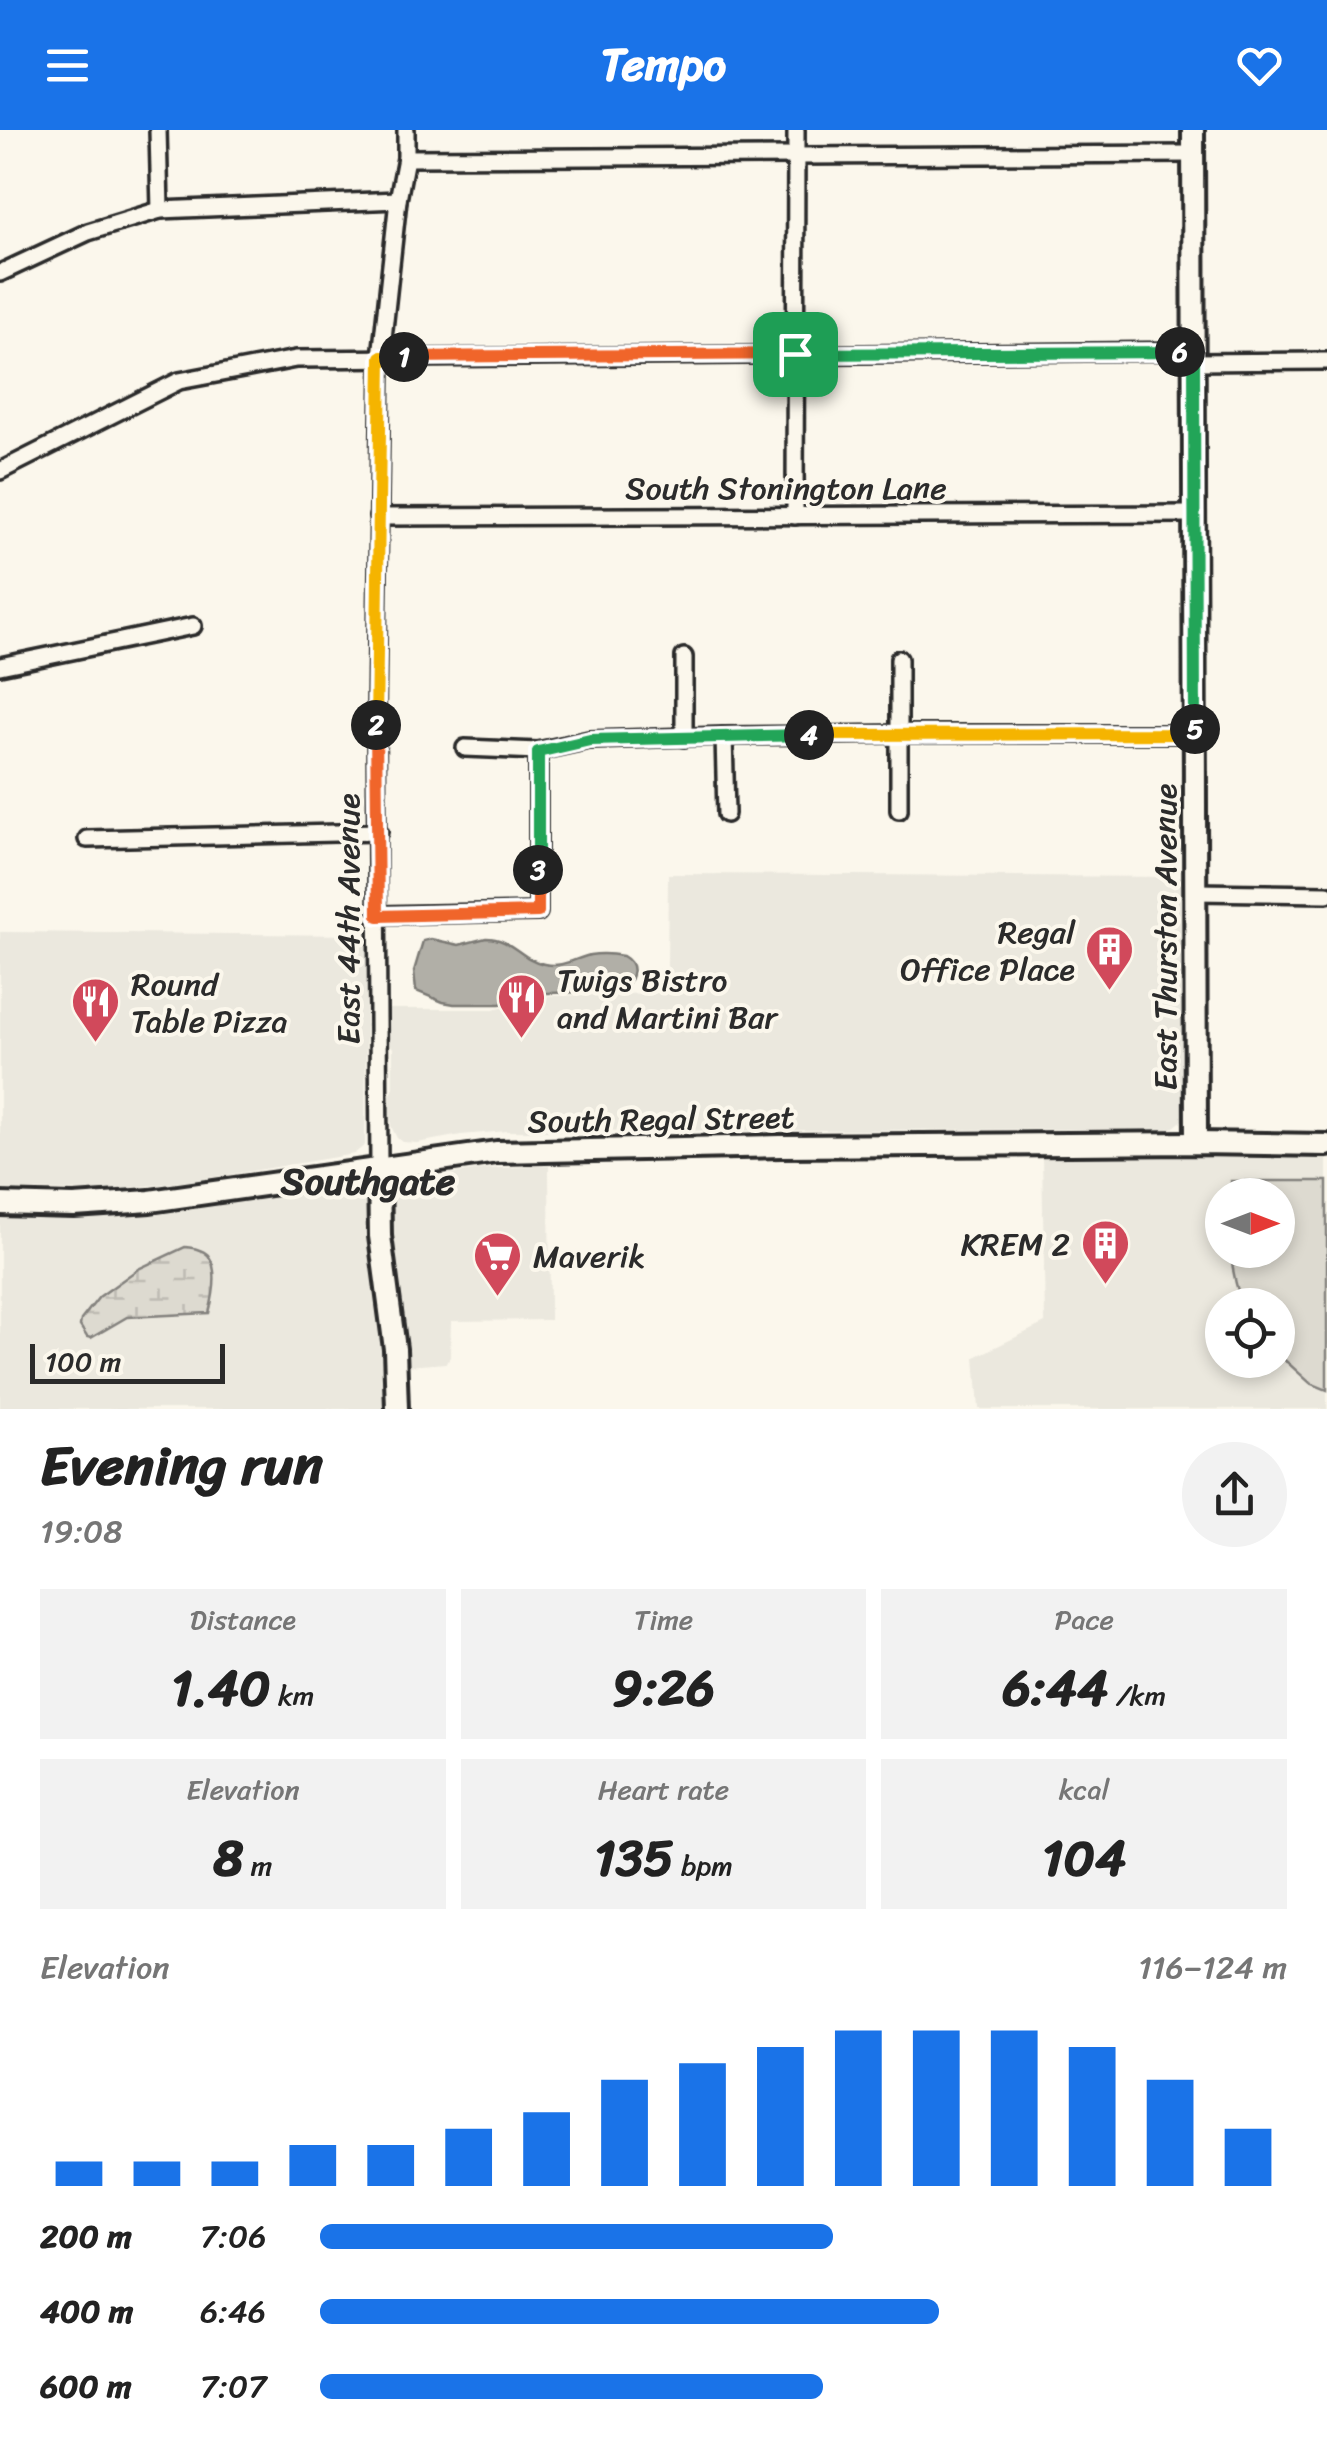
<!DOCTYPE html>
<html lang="en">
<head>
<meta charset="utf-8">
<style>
	:root { --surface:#fff; --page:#f2f2f2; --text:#222; --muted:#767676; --accent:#1a73e8 }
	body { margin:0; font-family:Sriracha,sans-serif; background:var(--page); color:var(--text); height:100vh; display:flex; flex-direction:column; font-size:38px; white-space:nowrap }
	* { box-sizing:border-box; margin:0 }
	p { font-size:32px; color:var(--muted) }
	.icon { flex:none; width:55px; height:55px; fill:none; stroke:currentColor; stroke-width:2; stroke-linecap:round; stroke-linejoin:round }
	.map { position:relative; height:1279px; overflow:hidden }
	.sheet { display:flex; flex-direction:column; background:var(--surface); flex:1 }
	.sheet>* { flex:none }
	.needle { width:65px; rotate:90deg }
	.tools { position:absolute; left:1205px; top:1048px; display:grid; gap:20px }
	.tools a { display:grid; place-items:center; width:90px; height:90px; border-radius:50%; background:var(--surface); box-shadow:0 5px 15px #0003; font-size:50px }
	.scale { position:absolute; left:30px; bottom:25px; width:195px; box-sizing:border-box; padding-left:10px; border:5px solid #2b2b2b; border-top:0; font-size:28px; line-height:35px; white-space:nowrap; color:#2b2b2b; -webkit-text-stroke:8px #fbf7ec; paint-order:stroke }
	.pin { position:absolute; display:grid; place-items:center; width:85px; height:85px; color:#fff; margin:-42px; border-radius:20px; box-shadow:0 5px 15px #0006 }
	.km { position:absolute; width:50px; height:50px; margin:-25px; border-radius:50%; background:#222; color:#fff; font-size:28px; line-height:50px; text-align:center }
	.round { display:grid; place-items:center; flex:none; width:105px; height:105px; border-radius:52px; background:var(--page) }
	.overview { display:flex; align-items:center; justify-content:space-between; height:170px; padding:0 40px }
	h1 { font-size:55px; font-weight:800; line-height:75px }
	.stats { display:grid; grid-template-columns:repeat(3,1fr); gap:15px; height:170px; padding:10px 40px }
	.stats div { display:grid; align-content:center; border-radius:0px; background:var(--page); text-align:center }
	.stats b { font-size:50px; font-weight:800 }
	.stats small { font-size:28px; font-weight:400 }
	.stats p { font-size:28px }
	.chart { height:280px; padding:20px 40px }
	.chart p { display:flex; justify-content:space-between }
	.chart svg { width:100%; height:180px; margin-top:10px; stroke:var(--accent); stroke-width:6 }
	ul { padding:0 40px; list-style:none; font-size:32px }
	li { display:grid; grid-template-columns:160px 120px 1fr; align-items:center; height:75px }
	li i { height:25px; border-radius:12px; background:var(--accent) }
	header { display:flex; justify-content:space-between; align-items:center; height:130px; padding:0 40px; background:var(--accent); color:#fff; font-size:45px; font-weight:800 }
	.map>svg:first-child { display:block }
	.built { fill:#ebe8de; fill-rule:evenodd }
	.wetland { fill:url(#wetland-marsh); stroke:#84827e; stroke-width:2.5 }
	.garden { fill:#dddad0; stroke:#84827e; stroke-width:2.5 }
	.water { fill:#b1afa7; stroke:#7b7a75; stroke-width:2.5 }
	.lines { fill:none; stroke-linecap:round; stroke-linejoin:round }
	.street-casing { stroke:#2b2b2b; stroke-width:22 }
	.secondary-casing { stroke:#2b2b2b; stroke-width:28 }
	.street { stroke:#fbf7ec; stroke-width:15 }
	.secondary { stroke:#fbf7ec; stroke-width:20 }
	.split-1-casing { stroke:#fff; stroke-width:20 }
	.split-2-casing { stroke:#fff; stroke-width:20 }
	.split-3-casing { stroke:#fff; stroke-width:20 }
	.split-4-casing { stroke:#fff; stroke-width:20 }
	.split-5-casing { stroke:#fff; stroke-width:20 }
	.split-6-casing { stroke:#fff; stroke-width:20 }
	.split-7-casing { stroke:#fff; stroke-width:20 }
	.split-1 { stroke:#f0652b; stroke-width:12 }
	.split-2 { stroke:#f5b400; stroke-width:12 }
	.split-3 { stroke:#f0652b; stroke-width:12 }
	.split-4 { stroke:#22a559; stroke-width:12 }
	.split-5 { stroke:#f5b400; stroke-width:12 }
	.split-6 { stroke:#22a559; stroke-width:12 }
	.split-7 { stroke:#22a559; stroke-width:12 }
	.labels { text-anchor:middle; stroke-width:8; stroke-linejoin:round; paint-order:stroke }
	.street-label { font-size:32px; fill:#2b2b2b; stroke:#fbf7ec }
	.poi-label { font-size:32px; fill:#2b2b2b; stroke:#fbf7ec; text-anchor:start }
	.quarter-label { font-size:38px; font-weight:bold; fill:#2b2b2b; stroke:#fbf7ec }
</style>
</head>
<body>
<header><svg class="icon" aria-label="menu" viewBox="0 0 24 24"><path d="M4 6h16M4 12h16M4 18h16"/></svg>Tempo<svg class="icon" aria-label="heart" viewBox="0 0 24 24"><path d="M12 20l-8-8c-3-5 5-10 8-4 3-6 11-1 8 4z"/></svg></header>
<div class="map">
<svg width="1327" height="1279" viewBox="0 0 1327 1279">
	<defs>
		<pattern id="wetland-marsh" width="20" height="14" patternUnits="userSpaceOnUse" patternTransform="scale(2.5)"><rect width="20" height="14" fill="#dddad0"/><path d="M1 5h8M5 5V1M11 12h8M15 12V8" fill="none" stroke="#bebbb3"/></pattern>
	</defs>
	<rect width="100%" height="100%" fill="#fbf7ec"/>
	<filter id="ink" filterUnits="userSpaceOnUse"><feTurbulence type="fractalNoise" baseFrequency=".01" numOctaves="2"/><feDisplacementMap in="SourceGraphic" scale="20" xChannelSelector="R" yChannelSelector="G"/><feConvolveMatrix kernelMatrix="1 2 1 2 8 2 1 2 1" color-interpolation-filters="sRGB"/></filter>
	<g filter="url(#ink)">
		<!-- built -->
		<g class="built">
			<path d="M668 744 1185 747 1186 982 1184 989 1174 997 1168 999 507 1001 461 1005 417 1013 402 1012 397 1008 391 996 389 966 393 961V918L389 912 388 879H493L549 866 657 863 658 839H667Z"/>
			<path d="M0 802 367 805 365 1015 354 1024 191 1051 101 1061 0 1060Z"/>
			<path d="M1042 1025 1327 1026V1279H979L975 1227 1045 1193ZM1222 1065H1278V1120H1222ZM1222 1175H1278V1230H1222Z"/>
			<path d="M531 1036H549L550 1190 451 1191 450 1227 446 1233 407 1236 392 1115 391 1064 396 1056 406 1051 485 1039Z"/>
			<path d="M346 1053 360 1055 367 1060 370 1065 373 1137 380 1176 390 1279H0V1087L125 1085 176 1080ZM213 1167 200 1185 127 1187 91 1208 87 1207 80 1196 81 1190Z"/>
		</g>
		<!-- wetland -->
		<path class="wetland" d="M185 1117C193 1118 202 1119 208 1125 219 1139 213 1168 209 1183L127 1187 91 1208 87 1207 80 1196 81 1190 99 1167 138 1139Z"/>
		<!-- garden -->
		<path class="garden" d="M1231 1051H1327V1260L1310 1253 1278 1224V1175H1243C1236 1158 1232 1139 1231 1120H1278V1065H1231Z"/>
		<!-- water -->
		<path class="water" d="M486 808C512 808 520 829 544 834 562 838 574 829 590 825 601 823 613 824 623 826 639 835 632 848 624 861L548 863 500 874H454L443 872 416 861 414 841 423 811 431 809 459 815Z"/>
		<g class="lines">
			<defs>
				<g id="street">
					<path d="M158 0 160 80"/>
					<path d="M406 28 1193 24"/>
					<path d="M0 143 88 102 160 80 398 70"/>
					<path d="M1194 232 1327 231"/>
					<path d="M0 341 179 251 296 229 1194 221"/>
					<path d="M795 386 796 0"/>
					<path d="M378 387 1194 384"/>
					<path d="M899 529V680"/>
					<path d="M0 536 193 496"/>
					<path d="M724 606 726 684"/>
					<path d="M684 608V527"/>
					<path d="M465 618 538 621"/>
					<path d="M87 709 379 702"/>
					<path d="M1195 762 1327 764"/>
					<path d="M378 785 538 782V621L589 610 724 606 900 604H1195"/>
					<path d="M379 1038 376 585 381 227 398 70 406 28V0"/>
				</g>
				<g id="secondary">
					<path d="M1193 0 1196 1013"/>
					<path d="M379 1038 380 1106 395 1219 397 1279"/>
					<path d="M0 1074 74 1076 150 1071 497 1022 781 1016 1196 1013 1327 1015"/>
				</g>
			</defs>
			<!-- street casing -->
			<use href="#street" class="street-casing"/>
			<!-- secondary casing -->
			<use href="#secondary" class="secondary-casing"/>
			<!-- street -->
			<use href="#street" class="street"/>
			<!-- secondary -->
			<use href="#secondary" class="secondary"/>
		</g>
	</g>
	<g class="lines" filter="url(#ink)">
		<defs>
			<path id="split-1" d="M404 227 795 224"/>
			<path id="split-2" d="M376 595 381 227H404"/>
			<path id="split-3" d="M376 595 378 786 538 782V740"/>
			<path id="split-4" d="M538 740V622L590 610 809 605"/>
			<path id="split-5" d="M809 605 1195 604V599"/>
			<path id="split-6" d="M1180 222H1194L1195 599"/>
			<path id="split-7" d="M795 224 1180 222"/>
		</defs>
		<!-- split-1 casing -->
		<use href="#split-1" class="split-1-casing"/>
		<!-- split-2 casing -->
		<use href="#split-2" class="split-2-casing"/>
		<!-- split-3 casing -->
		<use href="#split-3" class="split-3-casing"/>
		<!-- split-4 casing -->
		<use href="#split-4" class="split-4-casing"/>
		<!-- split-5 casing -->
		<use href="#split-5" class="split-5-casing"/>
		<!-- split-6 casing -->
		<use href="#split-6" class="split-6-casing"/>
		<!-- split-7 casing -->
		<use href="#split-7" class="split-7-casing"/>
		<!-- split-1 -->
		<use href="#split-1" class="split-1"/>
		<!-- split-2 -->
		<use href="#split-2" class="split-2"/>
		<!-- split-3 -->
		<use href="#split-3" class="split-3"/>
		<!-- split-4 -->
		<use href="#split-4" class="split-4"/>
		<!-- split-5 -->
		<use href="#split-5" class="split-5"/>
		<!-- split-6 -->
		<use href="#split-6" class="split-6"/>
		<!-- split-7 -->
		<use href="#split-7" class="split-7"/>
	</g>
	<!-- icons -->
	<defs>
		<symbol id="building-pin" viewBox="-11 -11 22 30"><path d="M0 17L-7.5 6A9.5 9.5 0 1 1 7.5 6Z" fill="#d1495b" stroke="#fbf7ec"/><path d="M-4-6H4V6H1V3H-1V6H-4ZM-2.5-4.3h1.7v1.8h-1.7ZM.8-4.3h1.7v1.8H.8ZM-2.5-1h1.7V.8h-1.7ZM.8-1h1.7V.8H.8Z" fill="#fff"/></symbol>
		<symbol id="restaurant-pin" viewBox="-11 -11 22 30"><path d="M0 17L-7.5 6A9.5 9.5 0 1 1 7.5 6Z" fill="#d1495b" stroke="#fbf7ec"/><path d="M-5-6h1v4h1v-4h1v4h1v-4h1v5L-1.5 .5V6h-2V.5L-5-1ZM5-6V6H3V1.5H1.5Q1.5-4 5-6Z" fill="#fff"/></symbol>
		<symbol id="supermarket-pin" viewBox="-11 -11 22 30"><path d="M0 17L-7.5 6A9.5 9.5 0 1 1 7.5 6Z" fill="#d1495b" stroke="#fbf7ec"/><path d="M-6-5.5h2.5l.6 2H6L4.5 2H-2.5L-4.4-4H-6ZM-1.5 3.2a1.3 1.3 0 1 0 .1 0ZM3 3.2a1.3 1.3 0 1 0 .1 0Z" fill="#fff"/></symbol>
	</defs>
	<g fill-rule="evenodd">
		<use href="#building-pin" x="1082" y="792" width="55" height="75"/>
		<use href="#restaurant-pin" x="494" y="840" width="55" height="75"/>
		<use href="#restaurant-pin" x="68" y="844" width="55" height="75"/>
		<use href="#building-pin" x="1078" y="1086" width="55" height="75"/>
		<use href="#supermarket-pin" x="470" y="1098" width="55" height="75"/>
	</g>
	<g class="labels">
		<!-- street labels -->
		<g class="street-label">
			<text x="786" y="369">South Stonington Lane</text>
			<text transform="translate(348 789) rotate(-90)" y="11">East 44th Avenue</text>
			<text transform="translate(1165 807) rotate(-90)" y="11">East Thurston Avenue</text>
			<text transform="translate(661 989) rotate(-1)" y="11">South Regal Street</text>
		</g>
		<!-- poi labels -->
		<g class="poi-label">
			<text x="1075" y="813" text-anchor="end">Regal<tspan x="1075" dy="37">Office Place</tspan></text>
			<text x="557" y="861">Twigs Bistro<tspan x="557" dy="37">and Martini Bar</tspan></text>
			<text x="131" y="865">Round<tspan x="131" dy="37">Table Pizza</tspan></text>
			<text x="1070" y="1125" text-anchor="end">KREM 2</text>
			<text x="533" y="1137">Maverik</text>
		</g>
		<!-- quarter labels -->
		<g class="quarter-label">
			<text x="368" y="1064">Southgate</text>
		</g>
	</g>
</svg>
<div class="tools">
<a><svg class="needle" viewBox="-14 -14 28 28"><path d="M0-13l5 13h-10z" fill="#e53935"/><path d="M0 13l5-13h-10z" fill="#767676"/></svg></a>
<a><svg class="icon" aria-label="locate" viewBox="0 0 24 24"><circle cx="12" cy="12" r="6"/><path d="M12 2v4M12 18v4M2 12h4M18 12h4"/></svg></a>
</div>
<div class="scale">100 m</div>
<div class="pin" style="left:795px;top:224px;background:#1e9e55"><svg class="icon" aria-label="arrive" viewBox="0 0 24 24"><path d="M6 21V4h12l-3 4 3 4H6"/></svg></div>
<b class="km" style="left:404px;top:227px">1</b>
<b class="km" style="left:376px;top:595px">2</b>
<b class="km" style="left:538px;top:740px">3</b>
<b class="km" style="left:809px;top:605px">4</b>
<b class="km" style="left:1195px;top:599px">5</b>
<b class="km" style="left:1180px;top:222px">6</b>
</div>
<section class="sheet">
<div class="overview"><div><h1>Evening run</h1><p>19:08</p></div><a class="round"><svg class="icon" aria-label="share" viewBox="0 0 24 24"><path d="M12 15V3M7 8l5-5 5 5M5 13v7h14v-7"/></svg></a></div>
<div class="stats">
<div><p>Distance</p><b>1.40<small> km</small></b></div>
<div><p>Time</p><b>9:26</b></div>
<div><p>Pace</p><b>6:44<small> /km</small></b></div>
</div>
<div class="stats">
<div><p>Elevation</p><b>8<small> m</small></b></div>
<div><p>Heart rate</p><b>135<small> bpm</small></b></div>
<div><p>kcal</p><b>104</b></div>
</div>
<div class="chart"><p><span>Elevation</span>116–124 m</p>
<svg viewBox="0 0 160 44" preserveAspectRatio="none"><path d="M5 44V38M15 44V38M25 44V38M35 44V34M45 44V34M55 44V30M65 44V26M75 44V18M85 44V14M95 44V10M105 44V6M115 44V6M125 44V6M135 44V10M145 44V18M155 44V30"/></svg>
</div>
<ul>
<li><b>200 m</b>7:06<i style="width:53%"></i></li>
<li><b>400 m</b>6:46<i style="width:64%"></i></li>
<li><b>600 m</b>7:07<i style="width:52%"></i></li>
</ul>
</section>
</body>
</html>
